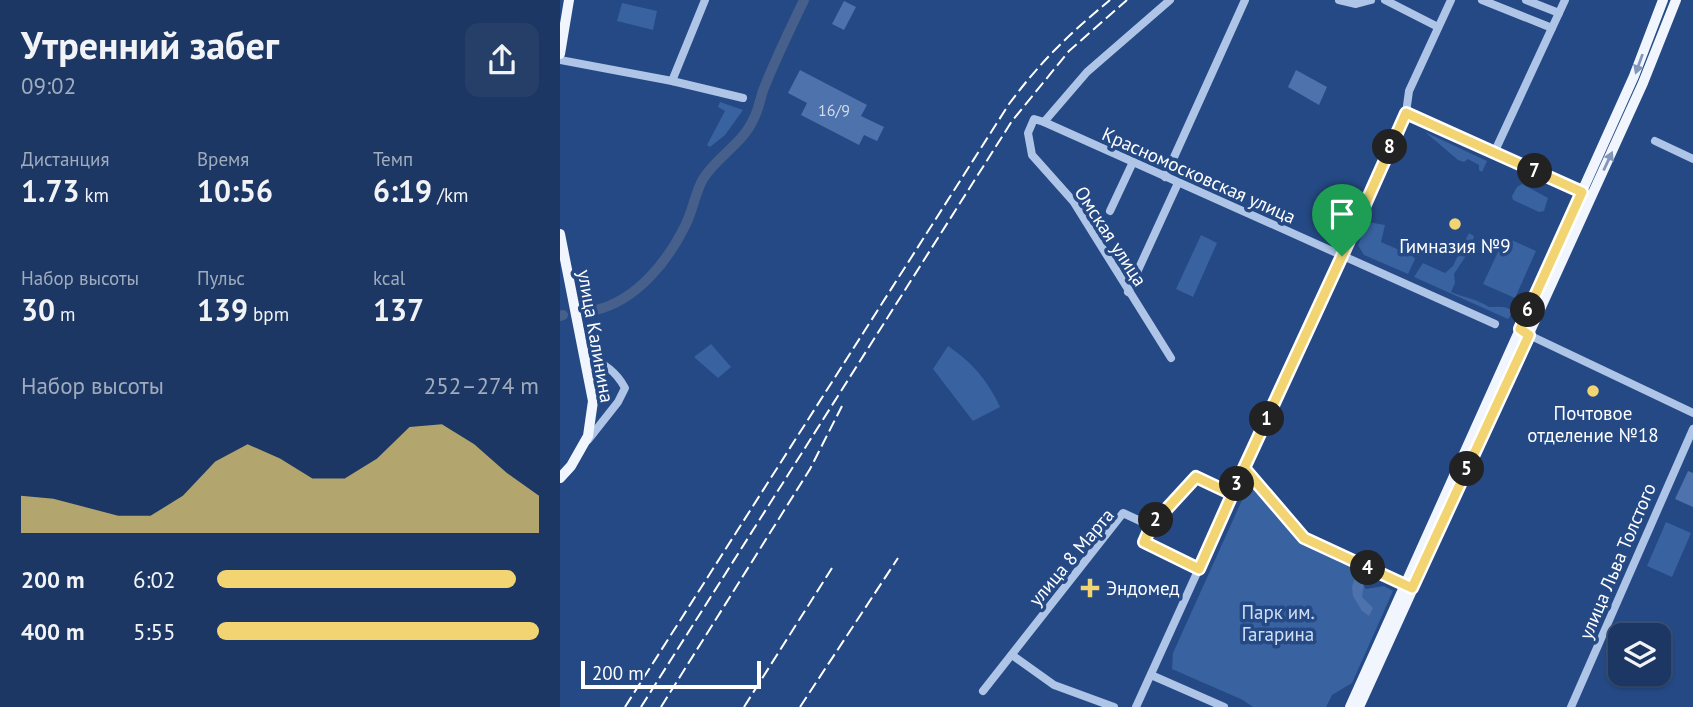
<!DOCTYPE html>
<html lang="ru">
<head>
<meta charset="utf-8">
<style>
	:root { --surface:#1c3763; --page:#253f69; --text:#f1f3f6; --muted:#a0acbe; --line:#3a5178; --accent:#f2d472 }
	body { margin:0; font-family:"PT Sans",sans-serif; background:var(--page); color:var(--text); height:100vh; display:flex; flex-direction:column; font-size:26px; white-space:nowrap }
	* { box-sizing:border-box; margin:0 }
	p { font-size:23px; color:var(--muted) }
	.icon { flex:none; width:38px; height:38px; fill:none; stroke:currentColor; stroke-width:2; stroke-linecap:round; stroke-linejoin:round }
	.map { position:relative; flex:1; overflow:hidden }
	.side { display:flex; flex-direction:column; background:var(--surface); width:560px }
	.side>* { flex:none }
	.fabs { position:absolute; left:1048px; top:623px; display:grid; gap:14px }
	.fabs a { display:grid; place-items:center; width:63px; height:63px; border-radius:14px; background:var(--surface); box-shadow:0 2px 5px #0004,0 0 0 2px var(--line); font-size:35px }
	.scale { position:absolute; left:21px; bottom:18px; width:180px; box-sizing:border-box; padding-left:7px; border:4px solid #fff; border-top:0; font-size:19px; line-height:24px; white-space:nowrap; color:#fff; -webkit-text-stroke:5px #254984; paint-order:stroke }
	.pin { position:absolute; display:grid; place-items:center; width:60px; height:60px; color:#fff; margin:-72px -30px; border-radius:50% 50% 50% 0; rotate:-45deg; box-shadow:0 0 7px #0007 }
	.pin .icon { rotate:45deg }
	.km { position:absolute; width:35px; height:35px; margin:-18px; border-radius:50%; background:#222; color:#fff; font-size:19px; line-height:35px; text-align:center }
	.round { display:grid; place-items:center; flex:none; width:74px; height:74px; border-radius:14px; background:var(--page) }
	.overview { display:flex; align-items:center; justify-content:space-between; height:119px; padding:0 21px }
	h1 { font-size:38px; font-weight:700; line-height:52px }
	.metrics { display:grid; grid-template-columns:repeat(3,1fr); gap:10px; height:119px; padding:7px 21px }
	.metrics div { display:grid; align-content:center }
	.metrics b { font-size:30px; font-weight:700 }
	.metrics small { font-size:19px; font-weight:400 }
	.metrics p { font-size:19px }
	.chart { height:196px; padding:14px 21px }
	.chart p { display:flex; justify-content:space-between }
	.chart svg { width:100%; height:126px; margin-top:7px; fill:var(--accent); opacity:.7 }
	ul { padding:0 21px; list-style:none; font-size:23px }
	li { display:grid; grid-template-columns:112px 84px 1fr; align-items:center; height:52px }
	li i { height:18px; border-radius:9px; background:var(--accent) }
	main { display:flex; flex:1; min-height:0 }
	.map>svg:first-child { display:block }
	.green { fill:#3962a0 }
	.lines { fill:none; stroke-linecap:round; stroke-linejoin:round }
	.river { stroke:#47608b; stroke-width:10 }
	.building { fill:#4d72ac }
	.minor { stroke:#aec5e8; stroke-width:8 }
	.major { stroke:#f0f5fe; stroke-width:10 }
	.rail { stroke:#fff; stroke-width:2; stroke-dasharray:12 5; stroke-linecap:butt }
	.oneway { fill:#8096bb }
	.route-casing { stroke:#fff; stroke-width:14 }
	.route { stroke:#f2d472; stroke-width:9 }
	.poi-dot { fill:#f2d472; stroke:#254984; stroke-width:2.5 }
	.labels { text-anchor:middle; stroke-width:7; stroke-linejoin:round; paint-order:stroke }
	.number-label { font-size:16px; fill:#d2dcea }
	.street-label { font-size:19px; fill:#fff; stroke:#254984 }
	.poi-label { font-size:19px; fill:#fff; stroke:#254984 }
	.park-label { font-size:19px; fill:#d2e0f6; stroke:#254984 }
</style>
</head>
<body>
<main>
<section class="side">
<div class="overview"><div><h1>Утренний забег</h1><p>09:02</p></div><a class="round"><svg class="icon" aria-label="share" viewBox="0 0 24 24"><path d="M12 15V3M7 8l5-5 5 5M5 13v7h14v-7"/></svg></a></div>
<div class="metrics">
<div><p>Дистанция</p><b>1.73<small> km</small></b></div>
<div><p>Время</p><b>10:56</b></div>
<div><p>Темп</p><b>6:19<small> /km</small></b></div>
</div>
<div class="metrics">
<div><p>Набор высоты</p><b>30<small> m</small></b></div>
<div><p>Пульс</p><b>139<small> bpm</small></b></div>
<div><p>kcal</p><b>137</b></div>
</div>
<div class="chart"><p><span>Набор высоты</span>252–274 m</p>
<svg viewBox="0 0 160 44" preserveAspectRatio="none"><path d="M0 44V31L10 32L20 35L30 38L40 38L50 31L60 19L70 13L80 18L90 25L100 25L110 18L120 7L130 6L140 13L150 23L160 31V44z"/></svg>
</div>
<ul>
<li><b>200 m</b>6:02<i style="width:93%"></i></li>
<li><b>400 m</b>5:55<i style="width:100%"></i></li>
</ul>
</section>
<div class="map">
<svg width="1133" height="707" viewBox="0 0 1133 707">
	<rect width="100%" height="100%" fill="#254984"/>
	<!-- green -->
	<g class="green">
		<path d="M62 3 97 11 93 30 57 21Z"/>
		<path d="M160 102 183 110 165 135 150 147 147 145 165 111 158 107Z"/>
		<path d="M865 132 927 161 922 172 919 170V165L908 159 904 162 898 160Z"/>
		<path d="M962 184 988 198 984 211 979 212 953 200 952 196 957 187Z"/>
		<path d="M808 222 825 225 821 242 853 256 855 259 848 274 804 255 798 245Z"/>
		<path d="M909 233 914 236 911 248 894 274 895 283 891 292C905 298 917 299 929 307 938 307 945 305 953 311L948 319 854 277 863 263 885 273 893 266Z"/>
		<path d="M641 235 657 243 633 297 616 289Z"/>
		<path d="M945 237 976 251 955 298 923 284Z"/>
		<path d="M151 344 171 367 158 378 134 357Z"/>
		<path d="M388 346C413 363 427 380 440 407L413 421 373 369Z"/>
		<path d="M693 488 739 541 799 569 798 572 805 576 803 585 806 589 824 586 833 591 792 683 772 695 766 707H693L683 700 612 669 613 653 687 489Z"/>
		<path d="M1106 522 1131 533 1112 577 1087 566Z"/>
	</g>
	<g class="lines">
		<!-- river -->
		<g class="river">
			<path d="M36 310C77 300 108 261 126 224 133 210 135 193 143 179 157 156 183 144 194 118 199 109 200 98 204 88 216 58 230 29 244 0"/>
			<path d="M0 316 3 315"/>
		</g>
	</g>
	<!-- building -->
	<g class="building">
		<path d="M284 1 296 7 284 30 272 24Z"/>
		<path d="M240 70 307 105 301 116 324 127 317 141 304 135 299 145 241 115 247 103 228 93Z"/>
		<path d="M736 70 767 87 759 105 728 87Z"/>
		<path d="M1128 471 1133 473V507L1115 499Z"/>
		<path d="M797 572 805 576 802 597 813 608 809 616 802 611 793 596 792 586Z"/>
	</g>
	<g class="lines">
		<!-- minor -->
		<g class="minor">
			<path d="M610 0 527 72 484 122 474 119 468 133 472 155 513 201 611 358"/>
			<path d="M779 0 796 4 811 0"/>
			<path d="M825 0 878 27"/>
			<path d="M922 0 992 28"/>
			<path d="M966 0 999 13"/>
			<path d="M0 60 112 81 183 98"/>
			<path d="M112 81 145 0"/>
			<path d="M846 113 1022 192"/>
			<path d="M484 122 935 324"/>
			<path d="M1095 141 1133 159"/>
			<path d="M934 153 1005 0"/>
			<path d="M605 177 685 0"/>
			<path d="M550 211 573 162"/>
			<path d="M568 292 618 183"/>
			<path d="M969 335 1133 413"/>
			<path d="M25 356C43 362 56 371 65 388L58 402 28 440"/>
			<path d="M684 468 744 538 843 585"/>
			<path d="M591 526 584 542 639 569"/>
			<path d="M452 655 494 685 554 707"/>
			<path d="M591 675 664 707"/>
			<path d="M423 691 563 513 591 526 636 477 672 493"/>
			<path d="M576 707 846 113 849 91 891 0"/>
			<path d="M1011 707 1133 429"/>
		</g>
		<!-- major -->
		<g class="major">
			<path d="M0 54 9 0"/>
			<path d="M0 234 33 401 28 436 11 466 0 478"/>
			<path d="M790 707 1074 76 1103 0"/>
			<path d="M799 707 1083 83 1116 0"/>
		</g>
		<!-- rail -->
		<g class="rail">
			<path d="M65 707 449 104C481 61 509 34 550 0"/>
			<path d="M81 707 452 121 509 51 567 0"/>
			<path d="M101 707 250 469 282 406"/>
			<path d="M184 707 272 568"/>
			<path d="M240 707 338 558"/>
		</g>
	</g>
	<!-- one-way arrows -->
	<defs><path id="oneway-solid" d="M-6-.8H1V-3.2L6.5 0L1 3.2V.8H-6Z" transform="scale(1.75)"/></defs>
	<g class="oneway">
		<use href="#oneway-solid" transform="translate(1079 64) rotate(110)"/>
		<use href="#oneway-solid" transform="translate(1048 161) rotate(-65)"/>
	</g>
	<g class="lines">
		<defs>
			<path id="route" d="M782 256 672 494 636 477 591 526 584 542 639 569 684 468 744 538 852 588 969 335 960 329 1022 192 846 113 782 256"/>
		</defs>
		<!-- route casing -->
		<use href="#route" class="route-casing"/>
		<!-- route -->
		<use href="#route" class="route"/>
	</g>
	<!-- markers -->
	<g class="poi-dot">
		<circle cx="895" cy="224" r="7"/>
		<circle cx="1033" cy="391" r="7"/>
		<path d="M526.5 577.5h7v7h7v7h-7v7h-7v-7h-7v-7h7z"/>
	</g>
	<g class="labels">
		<!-- number labels -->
		<g class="number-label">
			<text x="274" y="116">16/9</text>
		</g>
		<!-- street labels -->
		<g class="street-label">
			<text transform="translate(639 175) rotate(24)" y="7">Красномосковская улица</text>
			<text transform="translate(551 236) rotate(57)" y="7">Омская улица</text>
			<text transform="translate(36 336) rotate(80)" y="7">улица Калинина</text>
			<text transform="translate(511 557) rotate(-50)" y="7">улица 8 Марта</text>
			<text transform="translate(1057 561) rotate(-67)" y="7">улица Льва Толстого</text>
		</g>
		<!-- poi labels -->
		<g class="poi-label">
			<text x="895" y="253">Гимназия №9</text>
			<text x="1033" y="420">Почтовое<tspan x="1033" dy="22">отделение №18</tspan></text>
			<text x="546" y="595" text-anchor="start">Эндомед</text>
		</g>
		<!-- park labels -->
		<g class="park-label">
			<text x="718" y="619">Парк им.<tspan x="718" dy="22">Гагарина</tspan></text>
		</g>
	</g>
</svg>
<div class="fabs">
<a><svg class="icon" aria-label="layers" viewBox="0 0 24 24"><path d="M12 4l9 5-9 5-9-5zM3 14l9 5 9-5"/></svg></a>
</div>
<div class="scale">200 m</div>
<div class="pin" style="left:782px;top:256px;background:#1e9e55"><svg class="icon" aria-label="arrive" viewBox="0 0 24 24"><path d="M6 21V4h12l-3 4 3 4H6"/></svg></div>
<b class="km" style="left:707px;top:419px">1</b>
<b class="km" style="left:596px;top:520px">2</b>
<b class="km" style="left:677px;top:484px">3</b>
<b class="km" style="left:808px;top:568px">4</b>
<b class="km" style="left:907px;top:469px">5</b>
<b class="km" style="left:968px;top:310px">6</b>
<b class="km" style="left:975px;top:171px">7</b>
<b class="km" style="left:830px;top:147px">8</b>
</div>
</main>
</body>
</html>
